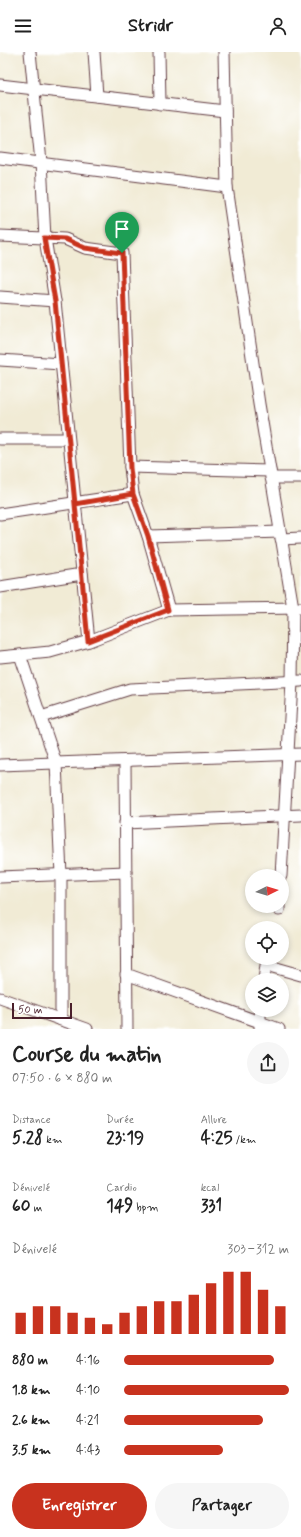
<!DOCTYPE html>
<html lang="fr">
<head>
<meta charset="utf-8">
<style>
	:root { --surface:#fff; --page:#f6f6f6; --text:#222; --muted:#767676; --accent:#c8321e }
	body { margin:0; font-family:Mynerve,sans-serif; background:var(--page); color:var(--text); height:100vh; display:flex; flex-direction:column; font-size:15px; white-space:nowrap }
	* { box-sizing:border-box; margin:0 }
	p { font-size:13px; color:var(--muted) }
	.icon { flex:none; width:22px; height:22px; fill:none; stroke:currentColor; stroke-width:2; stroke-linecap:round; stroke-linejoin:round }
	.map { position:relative; height:977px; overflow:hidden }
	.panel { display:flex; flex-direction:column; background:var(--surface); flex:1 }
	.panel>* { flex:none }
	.needle { width:26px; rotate:85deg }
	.buttons { position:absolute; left:245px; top:817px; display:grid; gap:8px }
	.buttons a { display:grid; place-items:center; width:44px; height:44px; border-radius:50%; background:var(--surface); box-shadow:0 2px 6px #0003; font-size:20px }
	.scale { position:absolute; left:12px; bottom:10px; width:60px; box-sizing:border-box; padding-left:4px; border:2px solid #4a1f2b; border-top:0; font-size:11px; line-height:14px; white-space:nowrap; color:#4a1f2b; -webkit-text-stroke:3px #fff; paint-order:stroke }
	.pin { position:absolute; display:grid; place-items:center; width:34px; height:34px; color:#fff; margin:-41px -17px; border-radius:50% 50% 50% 0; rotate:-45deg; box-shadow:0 0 4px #0007 }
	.pin .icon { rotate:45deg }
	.round { display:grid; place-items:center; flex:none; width:42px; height:42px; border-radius:21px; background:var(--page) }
	.headline { display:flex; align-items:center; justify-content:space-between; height:68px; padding:0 12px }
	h1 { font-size:22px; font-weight:800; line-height:30px }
	.figures { display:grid; grid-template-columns:repeat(3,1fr); gap:6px; height:68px; padding:4px 12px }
	.figures div { display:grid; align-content:center }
	.figures b { font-size:17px; font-weight:800 }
	.figures small { font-size:11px; font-weight:400 }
	.figures p { font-size:11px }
	.chart { height:112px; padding:8px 12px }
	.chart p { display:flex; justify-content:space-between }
	.chart svg { width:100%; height:72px; margin-top:4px; stroke:var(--accent); stroke-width:6 }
	.primary-button { display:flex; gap:8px; margin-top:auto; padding:8px 12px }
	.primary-button a { flex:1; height:46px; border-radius:24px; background:var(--accent); color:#fff; font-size:16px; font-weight:800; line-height:46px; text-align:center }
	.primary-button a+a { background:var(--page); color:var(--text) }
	ul { padding:0 12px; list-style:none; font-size:13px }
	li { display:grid; grid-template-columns:64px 48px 1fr; align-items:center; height:30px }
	li i { height:10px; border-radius:5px; background:var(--accent) }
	header { display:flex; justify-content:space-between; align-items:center; height:52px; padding:0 12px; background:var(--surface); font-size:18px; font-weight:800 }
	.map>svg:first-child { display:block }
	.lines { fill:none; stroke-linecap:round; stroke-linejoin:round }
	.minor-casing { stroke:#633e44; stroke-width:13 }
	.minor { stroke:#fff; stroke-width:11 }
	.route-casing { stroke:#fff; stroke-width:8 }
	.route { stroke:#c8321e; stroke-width:5 }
</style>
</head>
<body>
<header><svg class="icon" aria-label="menu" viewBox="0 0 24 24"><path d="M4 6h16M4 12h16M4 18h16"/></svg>Stridr<svg class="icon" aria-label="person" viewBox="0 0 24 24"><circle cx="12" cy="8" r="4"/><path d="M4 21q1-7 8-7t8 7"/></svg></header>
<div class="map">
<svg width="301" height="977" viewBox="0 0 301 977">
	<rect width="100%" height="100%" fill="#fff"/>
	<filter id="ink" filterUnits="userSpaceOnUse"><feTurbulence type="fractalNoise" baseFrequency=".025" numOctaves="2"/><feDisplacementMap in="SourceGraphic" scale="8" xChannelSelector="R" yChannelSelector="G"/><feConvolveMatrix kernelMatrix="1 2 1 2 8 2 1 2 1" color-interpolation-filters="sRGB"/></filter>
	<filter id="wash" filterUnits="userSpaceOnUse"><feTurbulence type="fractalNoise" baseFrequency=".012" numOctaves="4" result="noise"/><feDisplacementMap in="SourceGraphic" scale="16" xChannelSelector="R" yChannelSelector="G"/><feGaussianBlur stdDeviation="0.9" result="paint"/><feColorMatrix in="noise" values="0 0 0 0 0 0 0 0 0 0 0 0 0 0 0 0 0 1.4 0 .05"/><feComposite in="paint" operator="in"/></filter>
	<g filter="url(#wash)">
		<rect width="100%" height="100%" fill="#f1ebd5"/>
	</g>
	<g filter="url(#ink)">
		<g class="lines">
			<defs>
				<g id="minor">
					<path d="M30 0 41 110 45 186 55 249 89 589"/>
					<path d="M94 0 97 44"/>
					<path d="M159 0 160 52"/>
					<path d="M224 0 227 135 259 352 293 556 292 630 281 824"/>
					<path d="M0 33 225 59"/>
					<path d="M0 106 227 135"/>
					<path d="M0 184 65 187 85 196 122 201 130 415 133 442 148 484 169 558"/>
					<path d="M0 245 55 249"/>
					<path d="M0 308 61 312"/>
					<path d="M0 387H68"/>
					<path d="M130 415 270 419"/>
					<path d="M271 426H301"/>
					<path d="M0 462 133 442"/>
					<path d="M148 484 280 480"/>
					<path d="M281 487 301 486"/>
					<path d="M0 535 82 522"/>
					<path d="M20 603 56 711 61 823V968"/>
					<path d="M0 605 50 600 89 589 169 558 301 556"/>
					<path d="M41 665 130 637 301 629"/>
					<path d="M125 709 127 977"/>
					<path d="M0 713 301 702"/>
					<path d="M125 771 301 763"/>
					<path d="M0 825 126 820"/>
					<path d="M279 858V854"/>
					<path d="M126 922 279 977"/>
					<path d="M264 928 266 913 301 923"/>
					<path d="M0 946 87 977"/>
					<path d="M260 958V976"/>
				</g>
			</defs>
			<!-- minor casing -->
			<use href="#minor" class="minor-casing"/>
			<!-- minor -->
			<use href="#minor" class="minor"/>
		</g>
	</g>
	<g class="lines" filter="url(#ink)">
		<defs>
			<path id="route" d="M122 201 85 196 65 187 44 186 55 249 75 452 133 442 148 484 168 558 88 589 75 452 133 442 130 416 122 201"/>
		</defs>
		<!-- route casing -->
		<use href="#route" class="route-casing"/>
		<!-- route -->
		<use href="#route" class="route"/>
	</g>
</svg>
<div class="buttons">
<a><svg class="needle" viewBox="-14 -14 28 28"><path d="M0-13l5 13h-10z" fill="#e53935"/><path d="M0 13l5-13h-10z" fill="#767676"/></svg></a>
<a><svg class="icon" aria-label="locate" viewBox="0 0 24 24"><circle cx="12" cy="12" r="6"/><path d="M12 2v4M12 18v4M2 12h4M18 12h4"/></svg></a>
<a><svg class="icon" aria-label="layers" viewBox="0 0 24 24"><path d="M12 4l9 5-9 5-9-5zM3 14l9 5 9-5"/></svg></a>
</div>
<div class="scale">50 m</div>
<div class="pin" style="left:122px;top:201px;background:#1e9e55"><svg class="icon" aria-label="arrive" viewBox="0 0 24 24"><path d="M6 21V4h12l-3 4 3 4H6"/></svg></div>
</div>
<section class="panel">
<div class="headline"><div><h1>Course du matin</h1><p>07:50 · 6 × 880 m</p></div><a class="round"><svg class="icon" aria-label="share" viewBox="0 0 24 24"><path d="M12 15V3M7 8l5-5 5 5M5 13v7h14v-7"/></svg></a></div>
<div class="figures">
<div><p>Distance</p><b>5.28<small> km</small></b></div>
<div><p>Durée</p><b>23:19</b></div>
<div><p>Allure</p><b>4:25<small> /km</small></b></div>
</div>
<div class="figures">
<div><p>Dénivelé</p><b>60<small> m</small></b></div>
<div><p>Cardio</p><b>149<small> bpm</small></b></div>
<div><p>kcal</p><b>331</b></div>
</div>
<div class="chart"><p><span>Dénivelé</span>303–312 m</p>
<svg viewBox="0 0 160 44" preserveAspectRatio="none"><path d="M5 44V31M15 44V27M25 44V27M35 44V31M45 44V34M55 44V38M65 44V31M75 44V27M85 44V24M95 44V24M105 44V20M115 44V13M125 44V6M135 44V6M145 44V17M155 44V27"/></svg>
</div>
<ul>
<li><b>880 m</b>4:16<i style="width:91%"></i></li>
<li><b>1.8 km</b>4:10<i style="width:100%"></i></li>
<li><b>2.6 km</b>4:21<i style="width:84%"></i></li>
<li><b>3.5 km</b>4:43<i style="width:60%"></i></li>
</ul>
<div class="primary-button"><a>Enregistrer</a><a>Partager</a></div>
</section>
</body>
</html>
